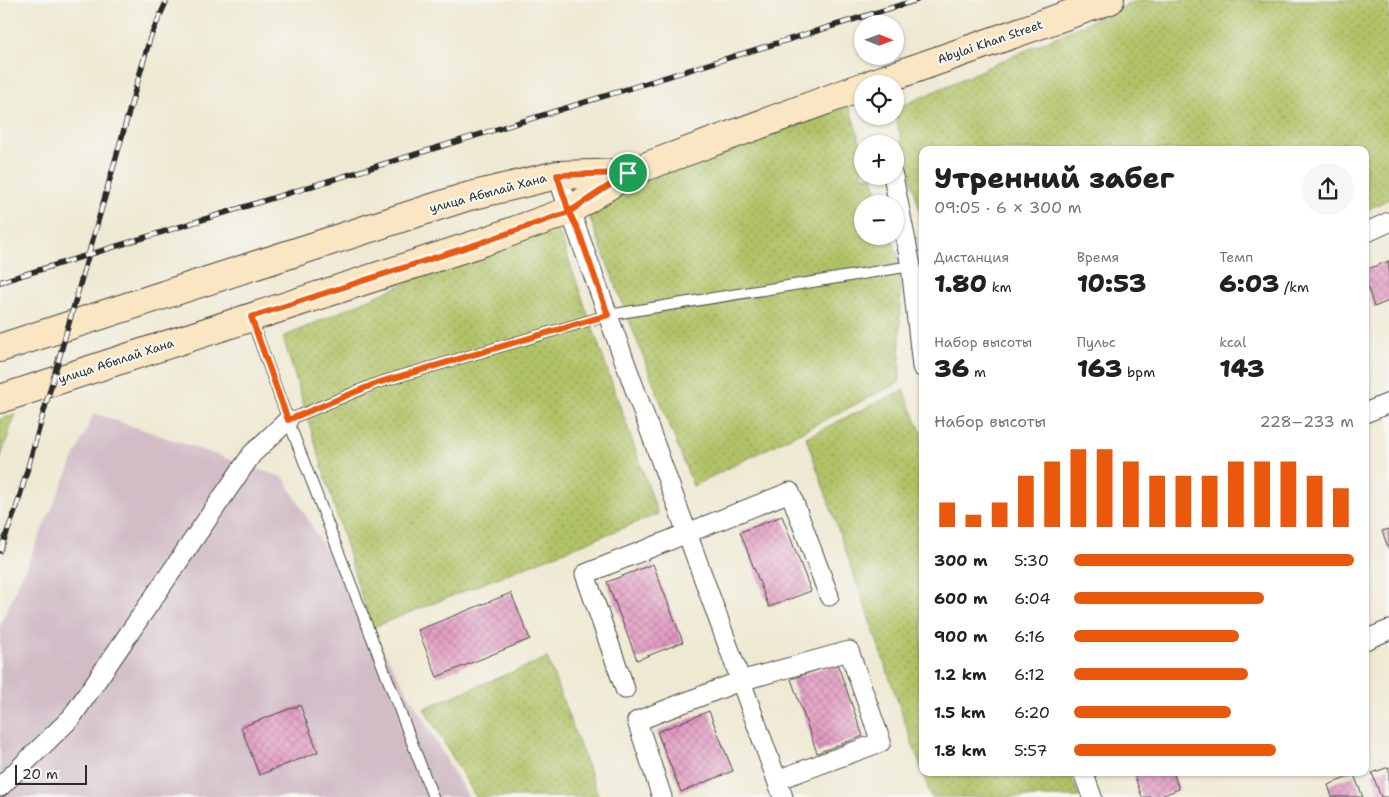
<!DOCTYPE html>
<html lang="ru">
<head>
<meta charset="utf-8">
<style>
	:root { --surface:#fff; --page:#f6f6f6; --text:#202124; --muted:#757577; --accent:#ea580c }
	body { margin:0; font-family:"Shantell Sans",sans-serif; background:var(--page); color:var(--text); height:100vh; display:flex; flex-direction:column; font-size:19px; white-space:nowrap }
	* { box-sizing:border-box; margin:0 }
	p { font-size:16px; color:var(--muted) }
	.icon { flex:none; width:28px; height:28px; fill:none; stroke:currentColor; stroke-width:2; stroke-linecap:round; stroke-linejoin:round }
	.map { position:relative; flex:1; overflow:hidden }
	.drawer { position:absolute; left:919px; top:146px; width:450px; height:630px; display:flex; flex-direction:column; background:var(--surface); border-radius:10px; box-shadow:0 1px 4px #0004 }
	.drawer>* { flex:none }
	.needle { width:32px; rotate:91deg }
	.controls { position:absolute; left:854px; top:15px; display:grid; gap:10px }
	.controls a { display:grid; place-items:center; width:50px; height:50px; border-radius:50%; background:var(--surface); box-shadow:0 1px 4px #0004; font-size:25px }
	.scale { position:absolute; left:15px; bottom:12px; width:72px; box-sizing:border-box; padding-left:5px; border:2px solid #2b2b2b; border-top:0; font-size:14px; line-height:18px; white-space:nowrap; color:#2b2b2b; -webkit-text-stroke:4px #f6f6f2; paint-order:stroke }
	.pin { position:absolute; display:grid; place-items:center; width:42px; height:42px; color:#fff; margin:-21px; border:2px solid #fff; border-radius:50%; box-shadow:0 1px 5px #0007 }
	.round { display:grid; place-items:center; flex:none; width:52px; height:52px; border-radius:26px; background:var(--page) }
	.overview { display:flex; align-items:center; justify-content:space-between; height:85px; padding:0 15px }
	h1 { font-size:28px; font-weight:800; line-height:38px }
	.metrics { display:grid; grid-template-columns:repeat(3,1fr); gap:8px; height:85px; padding:5px 15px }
	.metrics div { display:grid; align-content:center }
	.metrics b { font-size:25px; font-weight:800 }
	.metrics small { font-size:14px; font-weight:400 }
	.metrics p { font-size:14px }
	.chart { height:140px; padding:10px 15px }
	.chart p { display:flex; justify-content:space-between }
	.chart svg { width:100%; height:90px; margin-top:5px; stroke:var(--accent); stroke-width:6 }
	ul { padding:0 15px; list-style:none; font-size:16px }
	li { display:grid; grid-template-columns:80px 60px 1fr; align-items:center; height:38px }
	li i { height:12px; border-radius:6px; background:var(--accent) }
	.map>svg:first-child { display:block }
	.industrial { fill:#d2bdc7 }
	.grass { fill:url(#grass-dots); stroke:#6e7648 }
	.building { fill:url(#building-cross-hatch) }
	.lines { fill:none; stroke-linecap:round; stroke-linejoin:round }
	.service-casing { stroke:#484844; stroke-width:12 }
	.minor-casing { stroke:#484844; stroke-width:21 }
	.secondary-casing { stroke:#484844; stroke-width:30 }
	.service { stroke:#fff; stroke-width:10 }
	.minor { stroke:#fff; stroke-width:19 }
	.secondary { stroke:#fbe6c4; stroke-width:28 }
	.rail-casing { stroke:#2b2b2b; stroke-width:5.5 }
	.rail { stroke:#f6f6f2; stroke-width:4; stroke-dasharray:11; stroke-linecap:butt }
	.route-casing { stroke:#fff; stroke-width:10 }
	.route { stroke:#ea580c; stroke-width:6 }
	.labels { text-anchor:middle; stroke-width:4; stroke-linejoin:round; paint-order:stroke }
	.street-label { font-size:12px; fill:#2b2b2b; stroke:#f6f6f2 }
</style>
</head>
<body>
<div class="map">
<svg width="1389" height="797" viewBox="0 0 1389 797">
	<defs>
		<pattern id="grass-dots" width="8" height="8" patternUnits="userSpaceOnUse" patternTransform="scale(1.25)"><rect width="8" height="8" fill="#b0c266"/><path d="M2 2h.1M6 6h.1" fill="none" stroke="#8f9e54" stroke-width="1.8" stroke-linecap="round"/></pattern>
		<pattern id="building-cross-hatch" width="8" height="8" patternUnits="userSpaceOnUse" patternTransform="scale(1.25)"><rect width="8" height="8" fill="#e295bf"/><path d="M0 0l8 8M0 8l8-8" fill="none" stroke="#b77a9b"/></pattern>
	</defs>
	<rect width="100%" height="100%" fill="#f6f6f2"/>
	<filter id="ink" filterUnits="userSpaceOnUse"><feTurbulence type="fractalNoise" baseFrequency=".02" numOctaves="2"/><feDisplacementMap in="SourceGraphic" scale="10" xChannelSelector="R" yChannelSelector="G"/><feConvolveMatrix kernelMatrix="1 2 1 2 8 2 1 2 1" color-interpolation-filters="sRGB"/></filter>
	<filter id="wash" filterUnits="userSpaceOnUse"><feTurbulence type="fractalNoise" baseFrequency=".0096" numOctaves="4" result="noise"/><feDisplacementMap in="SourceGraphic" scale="20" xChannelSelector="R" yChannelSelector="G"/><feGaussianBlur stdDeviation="1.12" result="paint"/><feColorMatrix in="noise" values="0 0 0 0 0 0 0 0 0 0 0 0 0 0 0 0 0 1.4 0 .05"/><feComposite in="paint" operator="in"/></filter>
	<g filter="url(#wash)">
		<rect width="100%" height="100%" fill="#eee9d2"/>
		<!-- industrial -->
		<path class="industrial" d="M94 413 284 478 468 797H0V625Z"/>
		<!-- grass -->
		<g class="grass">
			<path d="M1138 0H1389V199L1365 211V150H922V220L895 115V109Z"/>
			<path d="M849 106 862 148V176H872L881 204H862V236H891L900 262V382L693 486 584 203Z"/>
			<path d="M554 218 658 514 371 628 283 337Z"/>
			<path d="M903 390 922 434V772L1070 773 1079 797H931L806 437Z"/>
			<path d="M15 415 0 459V419Z"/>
			<path d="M547 658 599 797H476L424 708Z"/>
		</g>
		<g id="blocks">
			<!-- building -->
			<g class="building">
				<path d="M1389 261V301L1374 307 1365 280V270Z"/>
				<path d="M782 516 811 591 769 607 740 532Z"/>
				<path d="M1389 529V550L1382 531Z"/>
				<path d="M653 564 683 642 637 660 607 582Z"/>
				<path d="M511 593 530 639 437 677 418 630Z"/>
				<path d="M837 663 863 736 817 753 791 679Z"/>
				<path d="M300 705 318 752 259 775 241 727Z"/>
				<path d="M709 711 733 771 681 792 657 732Z"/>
				<path d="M1389 767V797H1381L1372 773Z"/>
				<path d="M1133 772H1173L1179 789 1158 797H1142Z"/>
				<path d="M1354 775 1363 797H1332L1328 785Z"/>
			</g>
		</g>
	</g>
	<g filter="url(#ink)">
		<use href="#blocks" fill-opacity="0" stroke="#484844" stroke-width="1"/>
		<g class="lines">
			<defs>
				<g id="service">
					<path d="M251 318 288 420 433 797"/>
					<path d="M288 420 377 383 608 315 911 266"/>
				</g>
				<g id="minor">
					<path d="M557 175 783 797"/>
					<path d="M893 176 911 266 922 367"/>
					<path d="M1365 233 1389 222"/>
					<path d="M1365 413 1389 403"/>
					<path d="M1365 640 1389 630"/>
					<path d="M625 689 585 574 790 492 829 596"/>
					<path d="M1083 772 1092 797"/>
					<path d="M0 787 71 718 252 454 288 420"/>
					<path d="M662 797 637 721 740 681 849 651 881 742 777 780"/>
				</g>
				<g id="secondary">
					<path d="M871 84 1110 0"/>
					<path d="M0 348 466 197 557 175 628 173"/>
					<path d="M0 399 480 243 569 211 628 173 862 87"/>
				</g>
			</defs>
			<!-- service casing -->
			<use href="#service" class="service-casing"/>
			<!-- minor casing -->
			<use href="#minor" class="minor-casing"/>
			<!-- secondary casing -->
			<use href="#secondary" class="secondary-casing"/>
			<!-- service -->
			<use href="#service" class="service"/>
			<!-- minor -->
			<use href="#minor" class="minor"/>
			<!-- secondary -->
			<use href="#secondary" class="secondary"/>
			<defs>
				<g id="rail">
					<path d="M0 282 917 0"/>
					<path d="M0 551 17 506 150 38 167 0"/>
				</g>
			</defs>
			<!-- rail casing -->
			<use href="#rail" class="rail-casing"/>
			<!-- rail -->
			<use href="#rail" class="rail"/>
		</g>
	</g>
	<g class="lines" filter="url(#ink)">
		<defs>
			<path id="route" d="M628 173 557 175 569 212 480 243 251 317 288 420 377 383 608 315 579 232 569 212 628 173"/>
		</defs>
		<!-- route casing -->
		<use href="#route" class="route-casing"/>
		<!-- route -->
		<use href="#route" class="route"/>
	</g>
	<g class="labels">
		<!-- street labels -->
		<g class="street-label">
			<text transform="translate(990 42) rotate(-19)" y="4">Abylai Khan Street</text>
			<text transform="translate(488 193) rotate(-15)" y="4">улица Абылай Хана</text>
			<text transform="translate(116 361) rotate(-18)" y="4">улица Абылай Хана</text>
		</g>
	</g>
</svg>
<div class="controls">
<a><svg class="needle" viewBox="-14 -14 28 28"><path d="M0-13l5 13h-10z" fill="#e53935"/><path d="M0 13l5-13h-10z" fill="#757577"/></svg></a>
<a><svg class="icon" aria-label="locate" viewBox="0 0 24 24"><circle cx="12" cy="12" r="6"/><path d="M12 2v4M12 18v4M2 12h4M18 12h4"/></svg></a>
<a>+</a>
<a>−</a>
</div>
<div class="scale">20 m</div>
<div class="pin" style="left:628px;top:173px;background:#1e9e55"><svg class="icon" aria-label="arrive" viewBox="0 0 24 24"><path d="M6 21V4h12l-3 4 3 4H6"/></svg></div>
<section class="drawer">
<div class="overview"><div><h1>Утренний забег</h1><p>09:05 · 6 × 300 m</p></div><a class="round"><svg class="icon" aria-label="share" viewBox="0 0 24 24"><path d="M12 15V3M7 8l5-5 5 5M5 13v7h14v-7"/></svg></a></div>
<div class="metrics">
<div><p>Дистанция</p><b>1.80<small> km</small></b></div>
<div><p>Время</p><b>10:53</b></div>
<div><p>Темп</p><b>6:03<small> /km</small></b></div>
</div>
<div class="metrics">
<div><p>Набор высоты</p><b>36<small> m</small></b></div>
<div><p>Пульс</p><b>163<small> bpm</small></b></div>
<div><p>kcal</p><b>143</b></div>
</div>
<div class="chart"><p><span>Набор высоты</span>228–233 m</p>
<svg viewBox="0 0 160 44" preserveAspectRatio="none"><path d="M5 44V32M15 44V38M25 44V32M35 44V19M45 44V12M55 44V6M65 44V6M75 44V12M85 44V19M95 44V19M105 44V19M115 44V12M125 44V12M135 44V12M145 44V19M155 44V25"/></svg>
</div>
<ul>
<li><b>300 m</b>5:30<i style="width:100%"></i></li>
<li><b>600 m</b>6:04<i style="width:68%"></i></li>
<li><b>900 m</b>6:16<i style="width:59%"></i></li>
<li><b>1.2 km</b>6:12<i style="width:62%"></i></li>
<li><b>1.5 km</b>6:20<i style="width:56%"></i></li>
<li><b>1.8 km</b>5:57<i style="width:72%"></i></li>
</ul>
</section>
</div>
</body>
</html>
